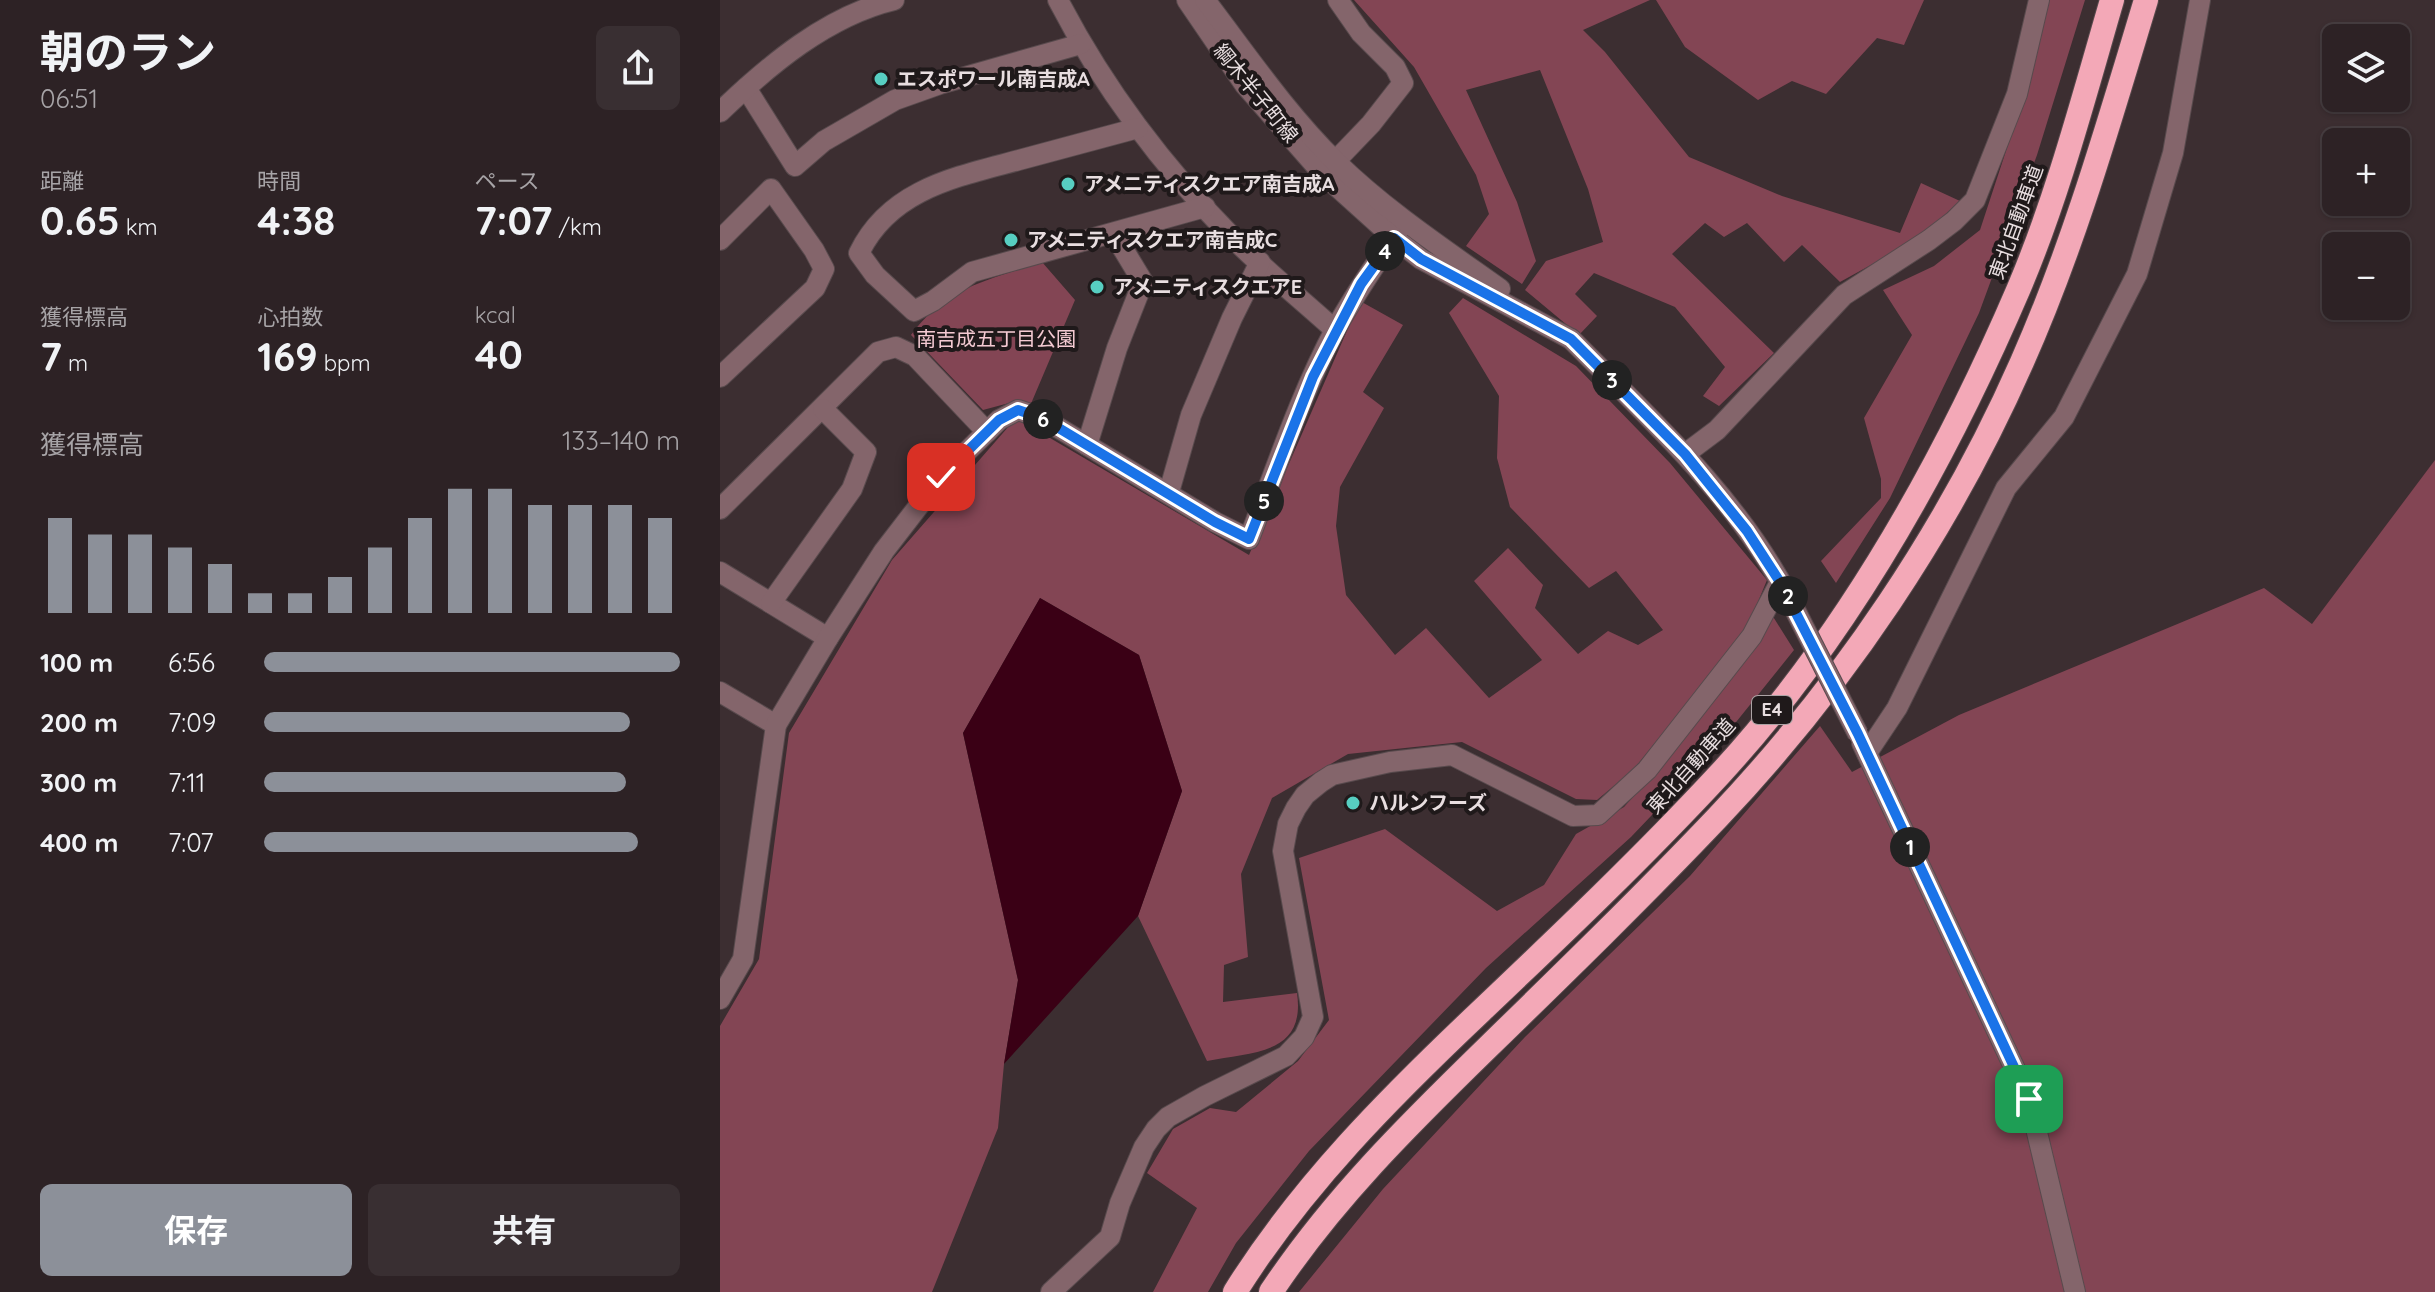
<!DOCTYPE html>
<html lang="ja">
<head>
<meta charset="utf-8">
<style>
	:root { --surface:#2d2225; --page:#392f32; --text:#f1f3f6; --muted:#a7a4a7; --line:#483f42; --accent:#8c9099 }
	body { margin:0; font-family:Quicksand,"Noto Sans JP",sans-serif; background:var(--page); color:var(--text); height:100vh; display:flex; flex-direction:column; font-size:30px; white-space:nowrap }
	* { box-sizing:border-box; margin:0 }
	p { font-size:26px; color:var(--muted) }
	.icon { flex:none; width:44px; height:44px; fill:none; stroke:currentColor; stroke-width:2; stroke-linecap:round; stroke-linejoin:round }
	.map { position:relative; flex:1; overflow:hidden }
	.sheet { display:flex; flex-direction:column; background:var(--surface); width:720px }
	.sheet>* { flex:none }
	.buttons { position:absolute; left:1602px; top:24px; display:grid; gap:16px }
	.buttons a { display:grid; place-items:center; width:88px; height:88px; border-radius:12px; background:var(--surface); box-shadow:0 2px 6px #0004,0 0 0 2px var(--line); font-size:40px }
	.pin { position:absolute; display:grid; place-items:center; width:68px; height:68px; color:#fff; margin:-34px; border-radius:16px; box-shadow:0 4px 12px #0006 }
	.km { position:absolute; width:40px; height:40px; margin:-20px; border-radius:50%; background:#222; color:#fff; font-size:22px; line-height:40px; text-align:center }
	.round { display:grid; place-items:center; flex:none; width:84px; height:84px; border-radius:12px; background:var(--page) }
	.headline { display:flex; align-items:center; justify-content:space-between; height:136px; padding:0 40px }
	h1 { font-size:44px; font-weight:700; line-height:60px }
	.figures { display:grid; grid-template-columns:repeat(3,1fr); gap:12px; height:136px; padding:8px 40px }
	.figures div { display:grid; align-content:center }
	.figures b { font-size:40px; font-weight:700 }
	.figures small { font-size:22px; font-weight:400 }
	.figures p { font-size:22px }
	.chart { height:224px; padding:16px 40px }
	.chart p { display:flex; justify-content:space-between }
	.chart svg { width:100%; height:144px; margin-top:8px; stroke:var(--accent); stroke-width:6 }
	.cta { display:flex; gap:16px; margin-top:auto; padding:16px 40px }
	.cta a { flex:1; height:92px; border-radius:12px; background:var(--accent); color:#fff; font-size:32px; font-weight:700; line-height:92px; text-align:center }
	.cta a+a { background:var(--page); color:var(--text) }
	ul { padding:0 40px; list-style:none; font-size:26px }
	li { display:grid; grid-template-columns:128px 96px 1fr; align-items:center; height:60px }
	li i { height:20px; border-radius:10px; background:var(--accent) }
	main { display:flex; flex:1; min-height:0 }
	.map>svg:first-child { display:block }
	.green { fill:#834554 }
	.water { fill:#3a0015 }
	.lines { fill:none; stroke-linecap:round; stroke-linejoin:round }
	.minor-casing { stroke:#584a4d; stroke-width:22 }
	.tertiary-casing { stroke:#584a4d; stroke-width:22 }
	.motorway-casing { stroke:#584a4d; stroke-width:26 }
	.minor { stroke:#84656b; stroke-width:20 }
	.tertiary { stroke:#84656b; stroke-width:20 }
	.motorway { stroke:#f3a8b7; stroke-width:24 }
	.minor-bridge-casing { stroke:#584a4d; stroke-width:22; stroke-linecap:butt }
	.minor-bridge { stroke:#84656b; stroke-width:20 }
	.route-casing { stroke:#fff; stroke-width:16 }
	.route { stroke:#1a73e8; stroke-width:10 }
	.poi-dot { fill:#57cec1; stroke:#1f191a; stroke-width:3 }
	.labels { text-anchor:middle; stroke-width:8; stroke-linejoin:round; paint-order:stroke }
	.shield { fill:#1f191a; stroke:#aca3a5; stroke-width:2 }
	.shield-label { font-size:18px; font-weight:bold; fill:#e8dee0 }
	.poi-label { font-size:20px; font-weight:bold; fill:#e8dee0; stroke:#1f191a; text-anchor:start }
	.street-label { font-size:20px; fill:#e8dee0; stroke:#1f191a }
	.park-label { font-size:20px; fill:#f4cad2; stroke:#1f191a }
</style>
</head>
<body>
<main>
<section class="sheet">
<div class="headline"><div><h1>朝のラン</h1><p>06:51</p></div><a class="round"><svg class="icon" aria-label="share" viewBox="0 0 24 24"><path d="M12 15V3M7 8l5-5 5 5M5 13v7h14v-7"/></svg></a></div>
<div class="figures">
<div><p>距離</p><b>0.65<small> km</small></b></div>
<div><p>時間</p><b>4:38</b></div>
<div><p>ペース</p><b>7:07<small> /km</small></b></div>
</div>
<div class="figures">
<div><p>獲得標高</p><b>7<small> m</small></b></div>
<div><p>心拍数</p><b>169<small> bpm</small></b></div>
<div><p>kcal</p><b>40</b></div>
</div>
<div class="chart"><p><span>獲得標高</span>133–140 m</p>
<svg viewBox="0 0 160 44" preserveAspectRatio="none"><path d="M5 44V15M15 44V20M25 44V20M35 44V24M45 44V29M55 44V38M65 44V38M75 44V33M85 44V24M95 44V15M105 44V6M115 44V6M125 44V11M135 44V11M145 44V11M155 44V15"/></svg>
</div>
<ul>
<li><b>100 m</b>6:56<i style="width:100%"></i></li>
<li><b>200 m</b>7:09<i style="width:88%"></i></li>
<li><b>300 m</b>7:11<i style="width:87%"></i></li>
<li><b>400 m</b>7:07<i style="width:90%"></i></li>
</ul>
<div class="cta"><a>保存</a><a>共有</a></div>
</section>
<div class="map">
<svg width="1715" height="1292" viewBox="0 0 1715 1292">
	<rect width="100%" height="100%" fill="#3c2e31"/>
	<!-- green -->
	<g class="green">
		<path d="M634 0H930L863 30 885 52 969 157 1062 196 1180 233 1201 183 1240 201 1198 239 1120 282 1082 245 1064 262 1027 223 1004 237 985 223 952 254 1054 353 999 406 983 396 1005 367 955 307 874 273 855 294 877 316 859 335 805 290 826 261 883 242 868 189 820 70 746 90 797 202 816 261 802 284 746 246 769 214 756 175 694 67Z"/>
		<path d="M936 0H1204L1184 45 1157 38 1106 94 1072 81 1038 100 965 47Z"/>
		<path d="M1328 0H1365L1317 155 1259 313 1170 498 1116 583 1101 561 1161 498V479L1144 418 1192 335 1163 290 1214 266 1260 230 1305 93Z"/>
		<path d="M322 262 355 300 310 406 289 403 263 410 191 335C226 287 268 280 322 262Z"/>
		<path d="M743 298 856 366 950 463 1047 580 1026 631 913 770 877 800 856 799 742 742 628 754 552 798 521 874 528 957 504 965 503 1002 577 993C586 1055 532 1052 487 1061L418 916 462 791 419 655 320 598 243 733 298 980 284 1064 278 1128 212 1292H0V1026L39 959 69 733 172 560 296 418 529 555 640 301 683 325 643 392 664 408 620 487 616 526 626 595 675 655 706 628 769 698 822 660 754 581 788 548 823 585 815 608 858 654 888 631 918 645 943 630 896 571 869 588 790 507 777 458 779 396 729 313Z"/>
		<path d="M1715 460V1292H579L663 1189 805 1037 970 876 1100 726 1132 772 1239 715 1544 588 1592 624Z"/>
		<path d="M1052 615 1074 650 992 752 911 837 766 968 589 1151 516 1243 488 1292H433L477 1208 427 1173 453 1129 490 1108 516 1112 578 1061 609 1020 579 858 665 829 777 911 824 885 856 834 904 807 929 779Z"/>
	</g>
	<!-- water -->
	<path class="water" d="M320 598 419 655 462 791 418 916 284 1064 298 980 243 733Z"/>
	<g class="lines">
		<defs>
			<g id="minor">
				<path d="M338 0C384 89 445 169 515 240 547 272 582 300 615 330"/>
				<path d="M26 88 75 166 104 141 175 100 220 84 361 44"/>
				<path d="M0 112C49 65 107 16 174 0"/>
				<path d="M418 128C378 139 339 149 299 160 236 177 170 189 139 253L155 275 194 311 213 301 252 272 485 207"/>
				<path d="M603 174 651 124 683 83 675 67 641 33 618 0"/>
				<path d="M0 240 51 189 94 250 104 269 95 288 0 377"/>
				<path d="M851 339C928 417 1015 495 1067 594"/>
				<path d="M367 445 397 348 423 282 394 234"/>
				<path d="M965 454 997 430 1124 295 1209 240 1234 221 1255 200 1297 94 1319 0"/>
				<path d="M449 492 471 415 512 318 540 262"/>
				<path d="M0 509 158 352 176 347 195 356 267 432"/>
				<path d="M0 572 108 638"/>
				<path d="M51 603 132 489 146 452 103 409"/>
				<path d="M0 692 56 725"/>
				<path d="M1142 743 1309 1099 1355 1292"/>
				<path d="M1147 753 1177 708 1286 488 1344 417 1417 274 1453 153 1480 0"/>
				<path d="M0 999 23 959 56 725 108 638 164 551 221 477 279 420 298 410 322 418 495 522 529 539C556 469 580 395 616 328 636 292 659 259 682 225"/>
				<path d="M331 1292 390 1237 400 1203 424 1147 436 1129 448 1117 485 1096 566 1056 584 1037 593 1017 563 851 568 824 576 808 585 795 601 782 612 775 670 762 732 755 853 816 878 815 927 770 1032 636 1060 582"/>
			</g>
			<g id="tertiary">
				<path d="M467 0 525 85 603 174 674 238 701 259 851 339"/>
				<path d="M485 0C527 55 566 113 616 162 665 210 724 249 780 289"/>
			</g>
			<g id="motorway">
				<path d="M515 1292C582 1185 670 1097 761 1011 842 934 923 857 999 775 1128 635 1224 463 1299 288 1338 196 1364 96 1392 0"/>
				<path d="M551 1292C612 1200 689 1124 767 1048 845 972 923 896 998 817 1123 685 1229 528 1302 362 1354 245 1389 122 1426 0"/>
			</g>
		</defs>
		<!-- minor casing -->
		<use href="#minor" class="minor-casing"/>
		<!-- tertiary casing -->
		<use href="#tertiary" class="tertiary-casing"/>
		<!-- motorway casing -->
		<use href="#motorway" class="motorway-casing"/>
		<!-- minor -->
		<use href="#minor" class="minor"/>
		<!-- tertiary -->
		<use href="#tertiary" class="tertiary"/>
		<!-- motorway -->
		<use href="#motorway" class="motorway"/>
		<defs>
			<path id="minor-bridge" d="M1069 598 1138 734"/>
		</defs>
		<!-- minor-bridge casing -->
		<use href="#minor-bridge" class="minor-bridge-casing"/>
		<!-- minor-bridge -->
		<use href="#minor-bridge" class="minor-bridge"/>
	</g>
	<g class="lines">
		<defs>
			<path id="route" d="M221 477 279 420 298 410 322 418 495 522 529 539 593 377 641 284 674 238 701 259 851 339 965 454 1027 531 1060 582 1138 734 1309 1099"/>
		</defs>
		<!-- route casing -->
		<use href="#route" class="route-casing"/>
		<!-- route -->
		<use href="#route" class="route"/>
	</g>
	<!-- markers -->
	<g class="poi-dot">
		<circle cx="161" cy="79" r="8"/>
		<circle cx="348" cy="184" r="8"/>
		<circle cx="291" cy="240" r="8"/>
		<circle cx="377" cy="287" r="8"/>
		<circle cx="633" cy="803" r="8"/>
	</g>
	<g class="labels">
		<!-- shield labels -->
		<rect class="shield" x="1032" y="696" width="40" height="28" rx="6"/>
		<g class="shield-label">
			<text x="1052" y="716">E4</text>
		</g>
		<!-- poi labels -->
		<g class="poi-label">
			<text x="177" y="86">エスポワール南吉成A</text>
			<text x="364" y="191">アメニティスクエア南吉成A</text>
			<text x="307" y="247">アメニティスクエア南吉成C</text>
			<text x="393" y="294">アメニティスクエアE</text>
			<text x="649" y="810">ハルンフーズ</text>
		</g>
		<!-- street labels -->
		<g class="street-label">
			<text transform="translate(536 93) rotate(51)" y="7">綱木半子町線</text>
			<text transform="translate(1296 222) rotate(-70)" y="7">東北自動車道</text>
			<text transform="translate(971 766) rotate(-48)" y="7">東北自動車道</text>
		</g>
		<!-- park labels -->
		<g class="park-label">
			<text x="276" y="346">南吉成五丁目公園</text>
		</g>
	</g>
</svg>
<div class="buttons">
<a><svg class="icon" aria-label="layers" viewBox="0 0 24 24"><path d="M12 4l9 5-9 5-9-5zM3 14l9 5 9-5"/></svg></a>
<a>+</a>
<a>−</a>
</div>
<div class="pin" style="left:1309px;top:1099px;background:#1e9e55"><svg class="icon" aria-label="arrive" viewBox="0 0 24 24"><path d="M6 21V4h12l-3 4 3 4H6"/></svg></div>
<div class="pin" style="left:221px;top:477px;background:#d93025"><svg class="icon" aria-label="check" viewBox="0 0 24 24"><path d="M5 12l5 5 9-10"/></svg></div>
<b class="km" style="left:1190px;top:847px">1</b>
<b class="km" style="left:1068px;top:596px">2</b>
<b class="km" style="left:892px;top:380px">3</b>
<b class="km" style="left:665px;top:251px">4</b>
<b class="km" style="left:544px;top:501px">5</b>
<b class="km" style="left:323px;top:419px">6</b>
</div>
</main>
</body>
</html>
